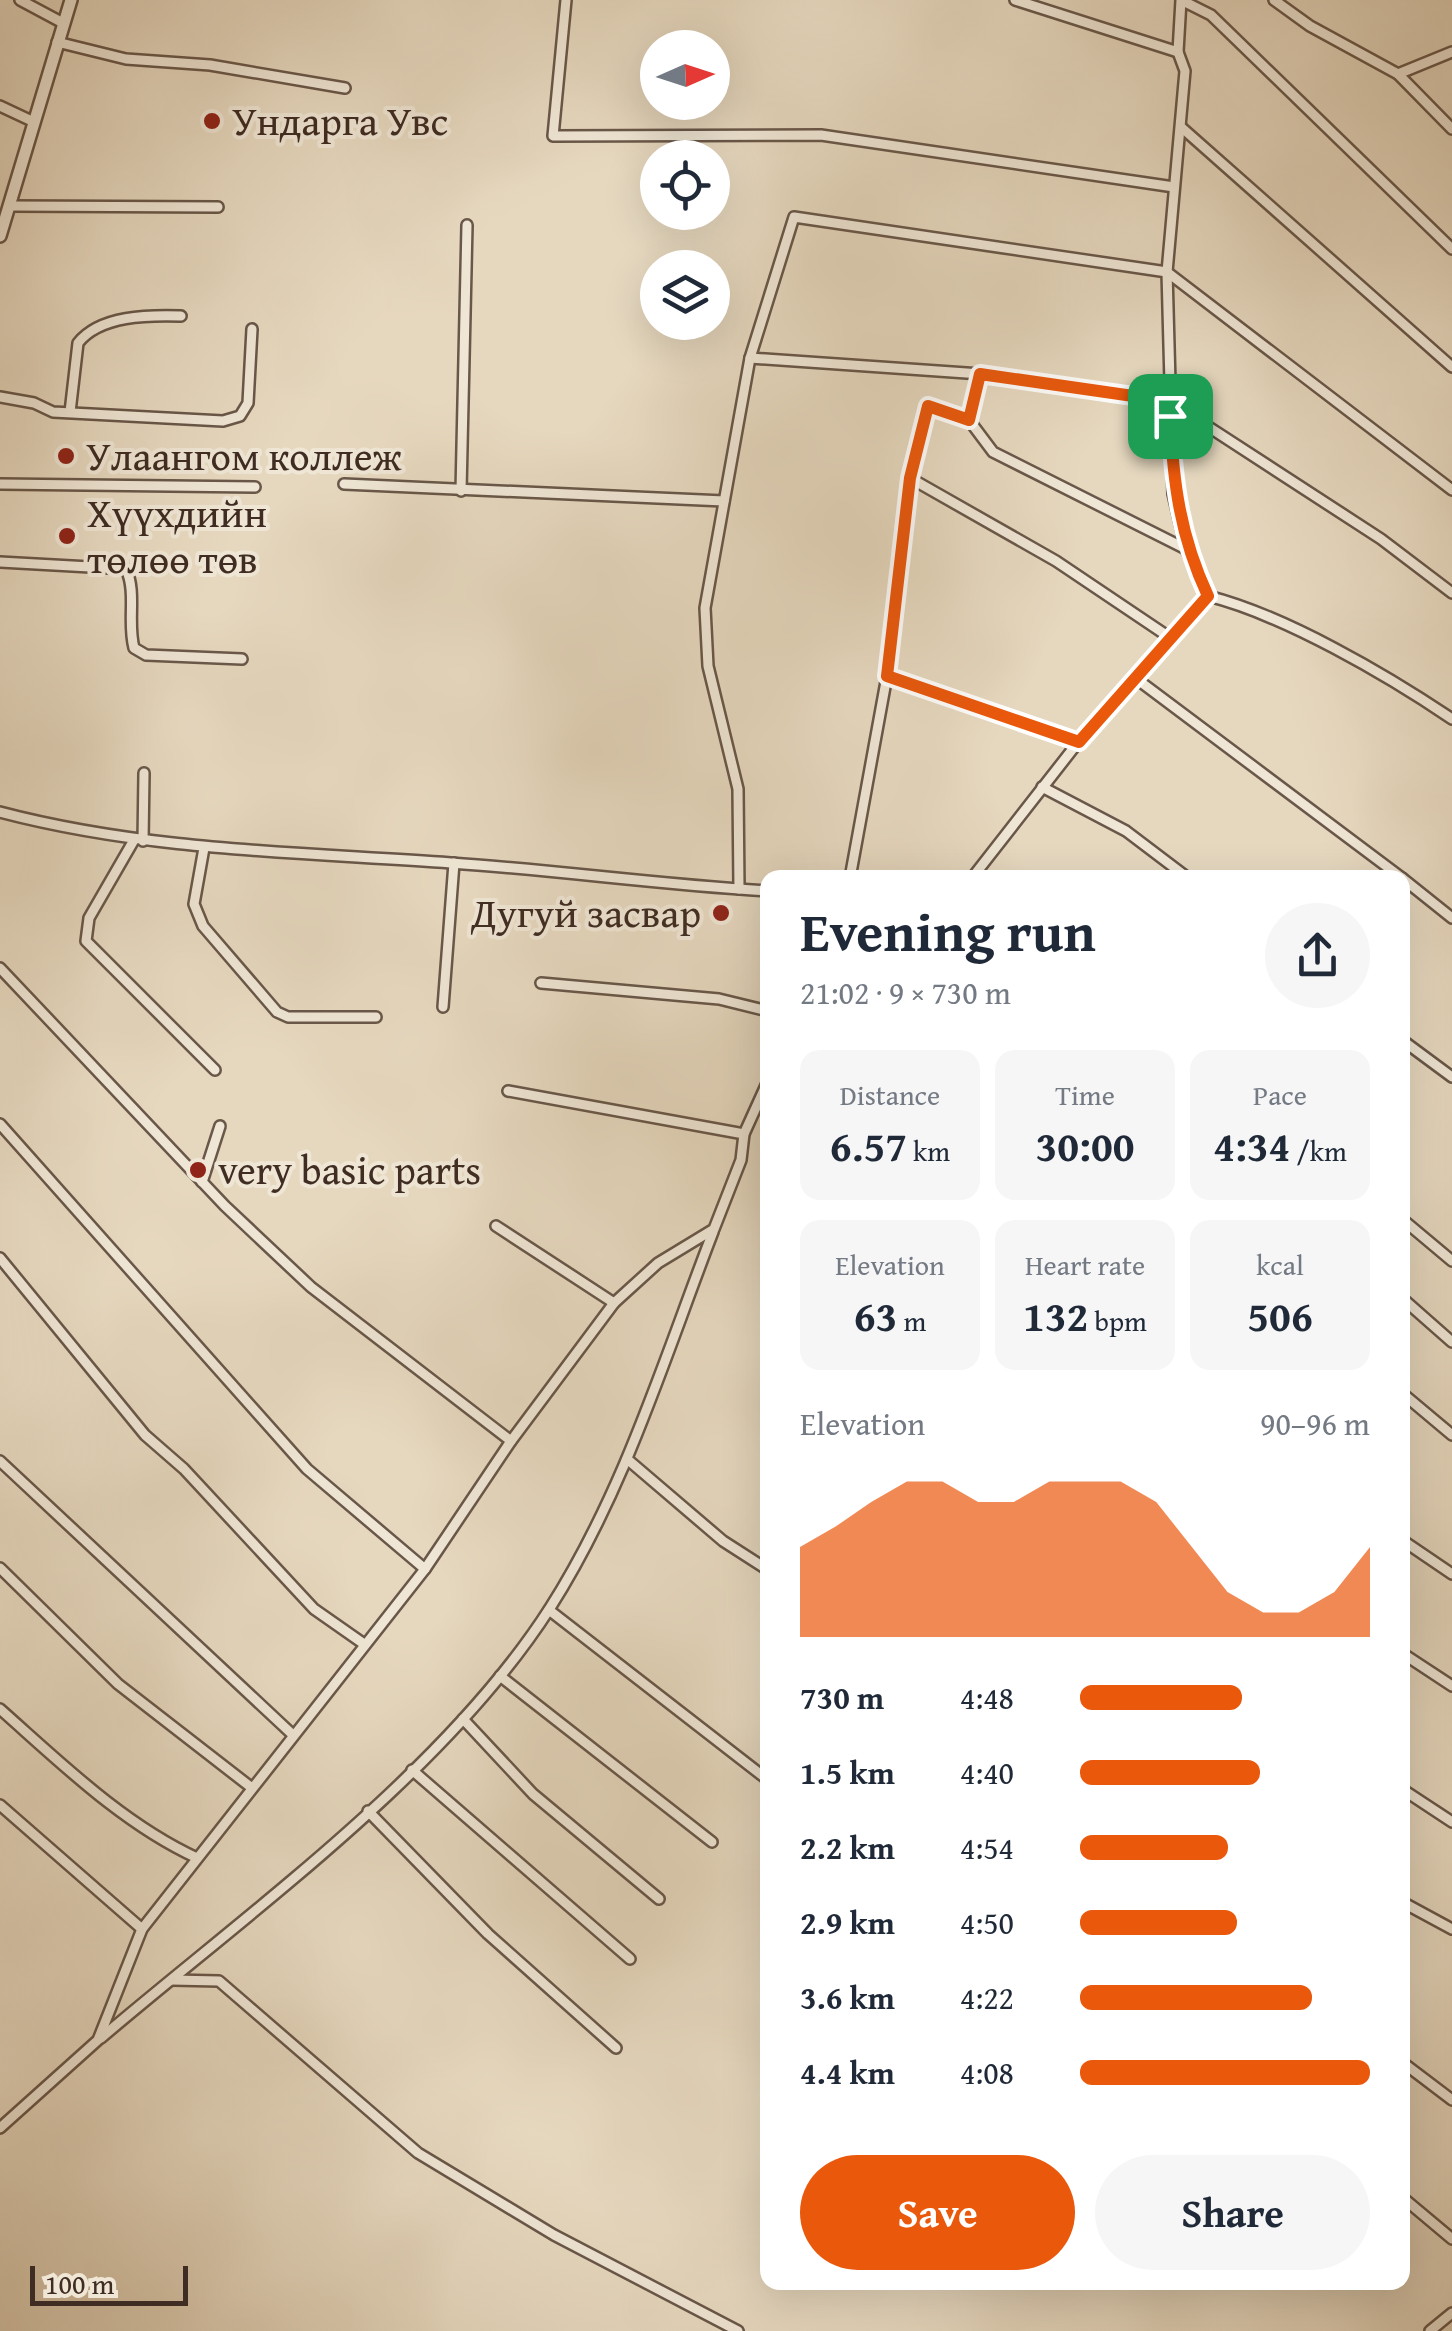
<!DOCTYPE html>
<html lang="en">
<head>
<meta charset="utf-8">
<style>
	:root { --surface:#fff; --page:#f6f6f7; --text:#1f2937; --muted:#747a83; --accent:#ea580c }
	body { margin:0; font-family:"Gentium Book Plus",serif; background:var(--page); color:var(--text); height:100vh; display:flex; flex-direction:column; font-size:38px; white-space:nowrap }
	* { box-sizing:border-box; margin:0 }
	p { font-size:32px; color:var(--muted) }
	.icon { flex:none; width:55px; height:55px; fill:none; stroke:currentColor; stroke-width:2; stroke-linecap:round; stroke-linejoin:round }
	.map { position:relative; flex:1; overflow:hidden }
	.details { position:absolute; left:760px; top:870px; width:650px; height:1420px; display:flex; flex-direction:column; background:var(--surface); border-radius:20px; box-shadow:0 10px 40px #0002 }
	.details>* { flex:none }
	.needle { width:65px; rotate:87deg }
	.tools { position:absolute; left:640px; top:30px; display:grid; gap:20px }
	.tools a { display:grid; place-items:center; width:90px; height:90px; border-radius:50%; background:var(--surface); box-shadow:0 10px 40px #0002; font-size:50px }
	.scale { position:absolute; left:30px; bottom:25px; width:158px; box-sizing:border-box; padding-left:10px; border:5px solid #3f2c22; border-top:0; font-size:28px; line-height:35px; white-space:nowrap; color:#3f2c22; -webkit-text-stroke:8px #efe6d5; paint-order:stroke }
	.pin { position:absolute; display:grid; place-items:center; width:85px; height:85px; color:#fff; margin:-42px; border-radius:20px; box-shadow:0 5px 15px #0006 }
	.round { display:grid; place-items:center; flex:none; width:105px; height:105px; border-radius:52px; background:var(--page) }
	.summary { display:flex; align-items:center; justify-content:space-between; height:170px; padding:0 40px }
	h1 { font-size:55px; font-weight:700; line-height:75px }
	.stats { display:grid; grid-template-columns:repeat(3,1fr); gap:15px; height:170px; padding:10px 40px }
	.stats div { display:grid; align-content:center; border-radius:20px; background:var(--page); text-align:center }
	.stats b { font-size:42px; font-weight:700 }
	.stats small { font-size:28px; font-weight:400 }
	.stats p { font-size:28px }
	.chart { height:280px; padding:20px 40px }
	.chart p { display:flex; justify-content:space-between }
	.chart svg { width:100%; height:180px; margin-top:10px; fill:var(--accent); opacity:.7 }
	.button { display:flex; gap:20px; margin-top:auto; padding:20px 40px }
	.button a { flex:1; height:115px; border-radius:60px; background:var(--accent); color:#fff; font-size:40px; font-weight:700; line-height:115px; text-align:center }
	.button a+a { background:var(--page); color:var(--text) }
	ul { padding:0 40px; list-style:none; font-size:32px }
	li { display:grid; grid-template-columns:160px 120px 1fr; align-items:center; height:75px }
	li i { height:25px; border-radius:12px; background:var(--accent) }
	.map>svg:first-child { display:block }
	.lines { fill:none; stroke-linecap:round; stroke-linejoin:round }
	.minor-casing { stroke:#695749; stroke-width:14 }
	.tertiary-casing { stroke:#695749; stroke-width:16 }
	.minor { stroke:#efe6d5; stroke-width:9 }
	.tertiary { stroke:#efe6d5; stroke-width:11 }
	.route-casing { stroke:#fff; stroke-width:20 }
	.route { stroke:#ea580c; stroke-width:12 }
	.poi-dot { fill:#8f2418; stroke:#efe6d5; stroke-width:4 }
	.labels { text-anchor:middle; stroke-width:8; stroke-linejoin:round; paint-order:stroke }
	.poi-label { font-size:40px; fill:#3f2c22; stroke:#efe6d5; text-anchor:start }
</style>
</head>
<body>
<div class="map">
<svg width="1452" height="2331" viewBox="0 0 1452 2331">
	<rect width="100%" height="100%" fill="#e6d8bf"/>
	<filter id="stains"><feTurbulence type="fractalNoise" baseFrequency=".002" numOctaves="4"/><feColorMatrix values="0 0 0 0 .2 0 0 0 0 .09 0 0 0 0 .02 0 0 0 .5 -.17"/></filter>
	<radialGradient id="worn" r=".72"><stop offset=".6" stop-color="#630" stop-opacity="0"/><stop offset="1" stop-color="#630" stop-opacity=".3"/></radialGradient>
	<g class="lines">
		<defs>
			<g id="minor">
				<path d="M20 0 63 23"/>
				<path d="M566 0 553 136 821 135 1174 187"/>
				<path d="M1015 0 1178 52"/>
				<path d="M1274 0 1310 26 1398 74 1452 129"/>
				<path d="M57 42 126 59 210 65 345 88"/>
				<path d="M1398 74 1452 52"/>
				<path d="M0 106 34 122"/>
				<path d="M1181 127 1452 367"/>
				<path d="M10 206 218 207"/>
				<path d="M750 358 981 374 1147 398 1170 416 1201 422 1381 539 1452 593"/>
				<path d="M0 397 34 403 53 412 223 421 240 416 248 403 252 329"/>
				<path d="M70 412 78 343C100 315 149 315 181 316"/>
				<path d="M969 420 993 452 1186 549"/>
				<path d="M910 478 1056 561 1172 639"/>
				<path d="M0 484 255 487"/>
				<path d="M344 484 724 501"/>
				<path d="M461 491 467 225"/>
				<path d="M0 562 126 569C137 593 127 622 134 648L146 655 242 659"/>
				<path d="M1208 596 1186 549 1173 494 1167 272 1185 71 1178 52 1181 0 1211 15 1452 249"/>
				<path d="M887 676 1079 741"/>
				<path d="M1138 680 1402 878"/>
				<path d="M1042 787 1126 831 1188 878"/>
				<path d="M0 812C148 851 299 852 451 863 556 870 662 885 768 891"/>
				<path d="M134 840 89 918 86 941 215 1070"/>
				<path d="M143 841 144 773"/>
				<path d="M204 848 194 904 203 926 277 1012 288 1017H376"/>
				<path d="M850 878 887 676 910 478 928 405 969 420 981 374"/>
				<path d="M972 878 1079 741 1208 596C1284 615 1387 675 1452 719"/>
				<path d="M1402 878 1452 918"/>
				<path d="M739 889 738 789 708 666 705 608 750 358 794 217 1167 272 1452 490"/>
				<path d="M0 968 225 1206 311 1287 511 1441"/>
				<path d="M541 983 719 999 768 1011"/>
				<path d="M443 1007 454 863"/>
				<path d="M1402 1040 1452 1077"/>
				<path d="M508 1091 744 1134"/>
				<path d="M0 1124 307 1469 425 1569"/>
				<path d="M202 1182 220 1126"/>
				<path d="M1402 1219 1452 1261"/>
				<path d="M496 1226 614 1303"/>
				<path d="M0 1258 145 1435 184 1469 314 1609 364 1644"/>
				<path d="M1402 1298 1452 1342"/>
				<path d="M1402 1393 1452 1435"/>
				<path d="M627 1459 723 1541 768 1570"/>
				<path d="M0 1461 293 1735"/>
				<path d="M1402 1540 1452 1574"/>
				<path d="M0 1568 118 1684 252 1788"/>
				<path d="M549 1610 768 1780"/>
				<path d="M1402 1653 1452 1686"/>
				<path d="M500 1676 712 1842"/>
				<path d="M0 1709C61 1763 123 1824 197 1858"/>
				<path d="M463 1719 533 1794 659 1899"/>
				<path d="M412 1770 630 1959"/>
				<path d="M1402 1789 1452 1822"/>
				<path d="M0 1805 142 1929"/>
				<path d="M368 1811 488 1934 616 2048"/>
				<path d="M1402 1902 1452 1929"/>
				<path d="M172 1980 219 1981 418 2153 554 2235 738 2331"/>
				<path d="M101 2038C249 1912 445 1772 550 1608 624 1492 664 1359 713 1232"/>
				<path d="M1402 2062 1452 2100"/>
				<path d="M0 2128 98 2040 142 1929 425 1569 511 1441 614 1303 658 1263 714 1229 741 1160 744 1134 768 1081"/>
				<path d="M1402 2197 1452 2239"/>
				<path d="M1430 2331 1452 2313"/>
			</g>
			<path id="tertiary" d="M0 236 71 0"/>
		</defs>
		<!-- minor casing -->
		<use href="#minor" class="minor-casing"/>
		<!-- tertiary casing -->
		<use href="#tertiary" class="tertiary-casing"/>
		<!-- minor -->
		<use href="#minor" class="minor"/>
		<!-- tertiary -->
		<use href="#tertiary" class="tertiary"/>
	</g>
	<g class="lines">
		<defs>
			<path id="route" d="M980 374 1147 398 1170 416C1173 482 1180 536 1208 596L1079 742 887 676 910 478 928 406 969 420Z"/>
		</defs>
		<!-- route casing -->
		<use href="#route" class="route-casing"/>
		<!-- route -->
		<use href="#route" class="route"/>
	</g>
	<!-- markers -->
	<g class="poi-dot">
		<circle cx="212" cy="121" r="10"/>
		<circle cx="66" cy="456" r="10"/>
		<circle cx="67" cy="536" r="10"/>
		<circle cx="721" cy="913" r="10"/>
		<circle cx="198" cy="1170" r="10"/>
	</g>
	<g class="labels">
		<!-- poi labels -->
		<g class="poi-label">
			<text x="232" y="135">Ундарга Увс</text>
			<text x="86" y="470">Улаангом коллеж</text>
			<text x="87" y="527">Хүүхдийн<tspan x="87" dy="46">төлөө төв</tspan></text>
			<text x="701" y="927" text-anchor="end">Дугуй засвар</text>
			<text x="218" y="1184">very basic parts</text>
		</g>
	</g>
	<rect width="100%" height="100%" filter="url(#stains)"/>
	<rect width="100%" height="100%" fill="url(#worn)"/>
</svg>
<div class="tools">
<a><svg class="needle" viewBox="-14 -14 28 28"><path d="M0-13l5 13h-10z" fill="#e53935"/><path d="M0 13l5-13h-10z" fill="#747a83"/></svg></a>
<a><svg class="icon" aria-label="locate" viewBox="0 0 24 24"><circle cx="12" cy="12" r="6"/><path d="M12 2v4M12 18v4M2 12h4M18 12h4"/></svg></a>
<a><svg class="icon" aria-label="layers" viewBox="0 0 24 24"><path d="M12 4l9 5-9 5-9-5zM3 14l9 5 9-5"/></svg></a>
</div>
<div class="scale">100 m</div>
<div class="pin" style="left:1170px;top:416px;background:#1e9e55"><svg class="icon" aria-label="arrive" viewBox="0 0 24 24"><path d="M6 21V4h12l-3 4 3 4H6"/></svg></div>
<section class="details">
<div class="summary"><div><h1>Evening run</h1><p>21:02 · 9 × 730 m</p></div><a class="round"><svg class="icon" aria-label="share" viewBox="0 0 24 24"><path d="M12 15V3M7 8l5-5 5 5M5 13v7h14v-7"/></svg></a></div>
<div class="stats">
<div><p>Distance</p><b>6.57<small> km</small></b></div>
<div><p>Time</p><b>30:00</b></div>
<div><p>Pace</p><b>4:34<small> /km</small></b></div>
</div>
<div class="stats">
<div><p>Elevation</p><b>63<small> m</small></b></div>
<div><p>Heart rate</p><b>132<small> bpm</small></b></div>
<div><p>kcal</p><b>506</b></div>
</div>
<div class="chart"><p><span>Elevation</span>90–96 m</p>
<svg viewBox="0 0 160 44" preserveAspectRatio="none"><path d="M0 44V22L10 17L20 11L30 6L40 6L50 11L60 11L70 6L80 6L90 6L100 11L110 22L120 33L130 38L140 38L150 33L160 22V44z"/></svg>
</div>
<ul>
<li><b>730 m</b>4:48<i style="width:56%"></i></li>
<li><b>1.5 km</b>4:40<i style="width:62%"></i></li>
<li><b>2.2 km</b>4:54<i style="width:51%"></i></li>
<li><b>2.9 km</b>4:50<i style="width:54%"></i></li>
<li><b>3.6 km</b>4:22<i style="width:80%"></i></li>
<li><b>4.4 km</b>4:08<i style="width:100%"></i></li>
</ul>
<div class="button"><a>Save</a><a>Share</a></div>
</section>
</div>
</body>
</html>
